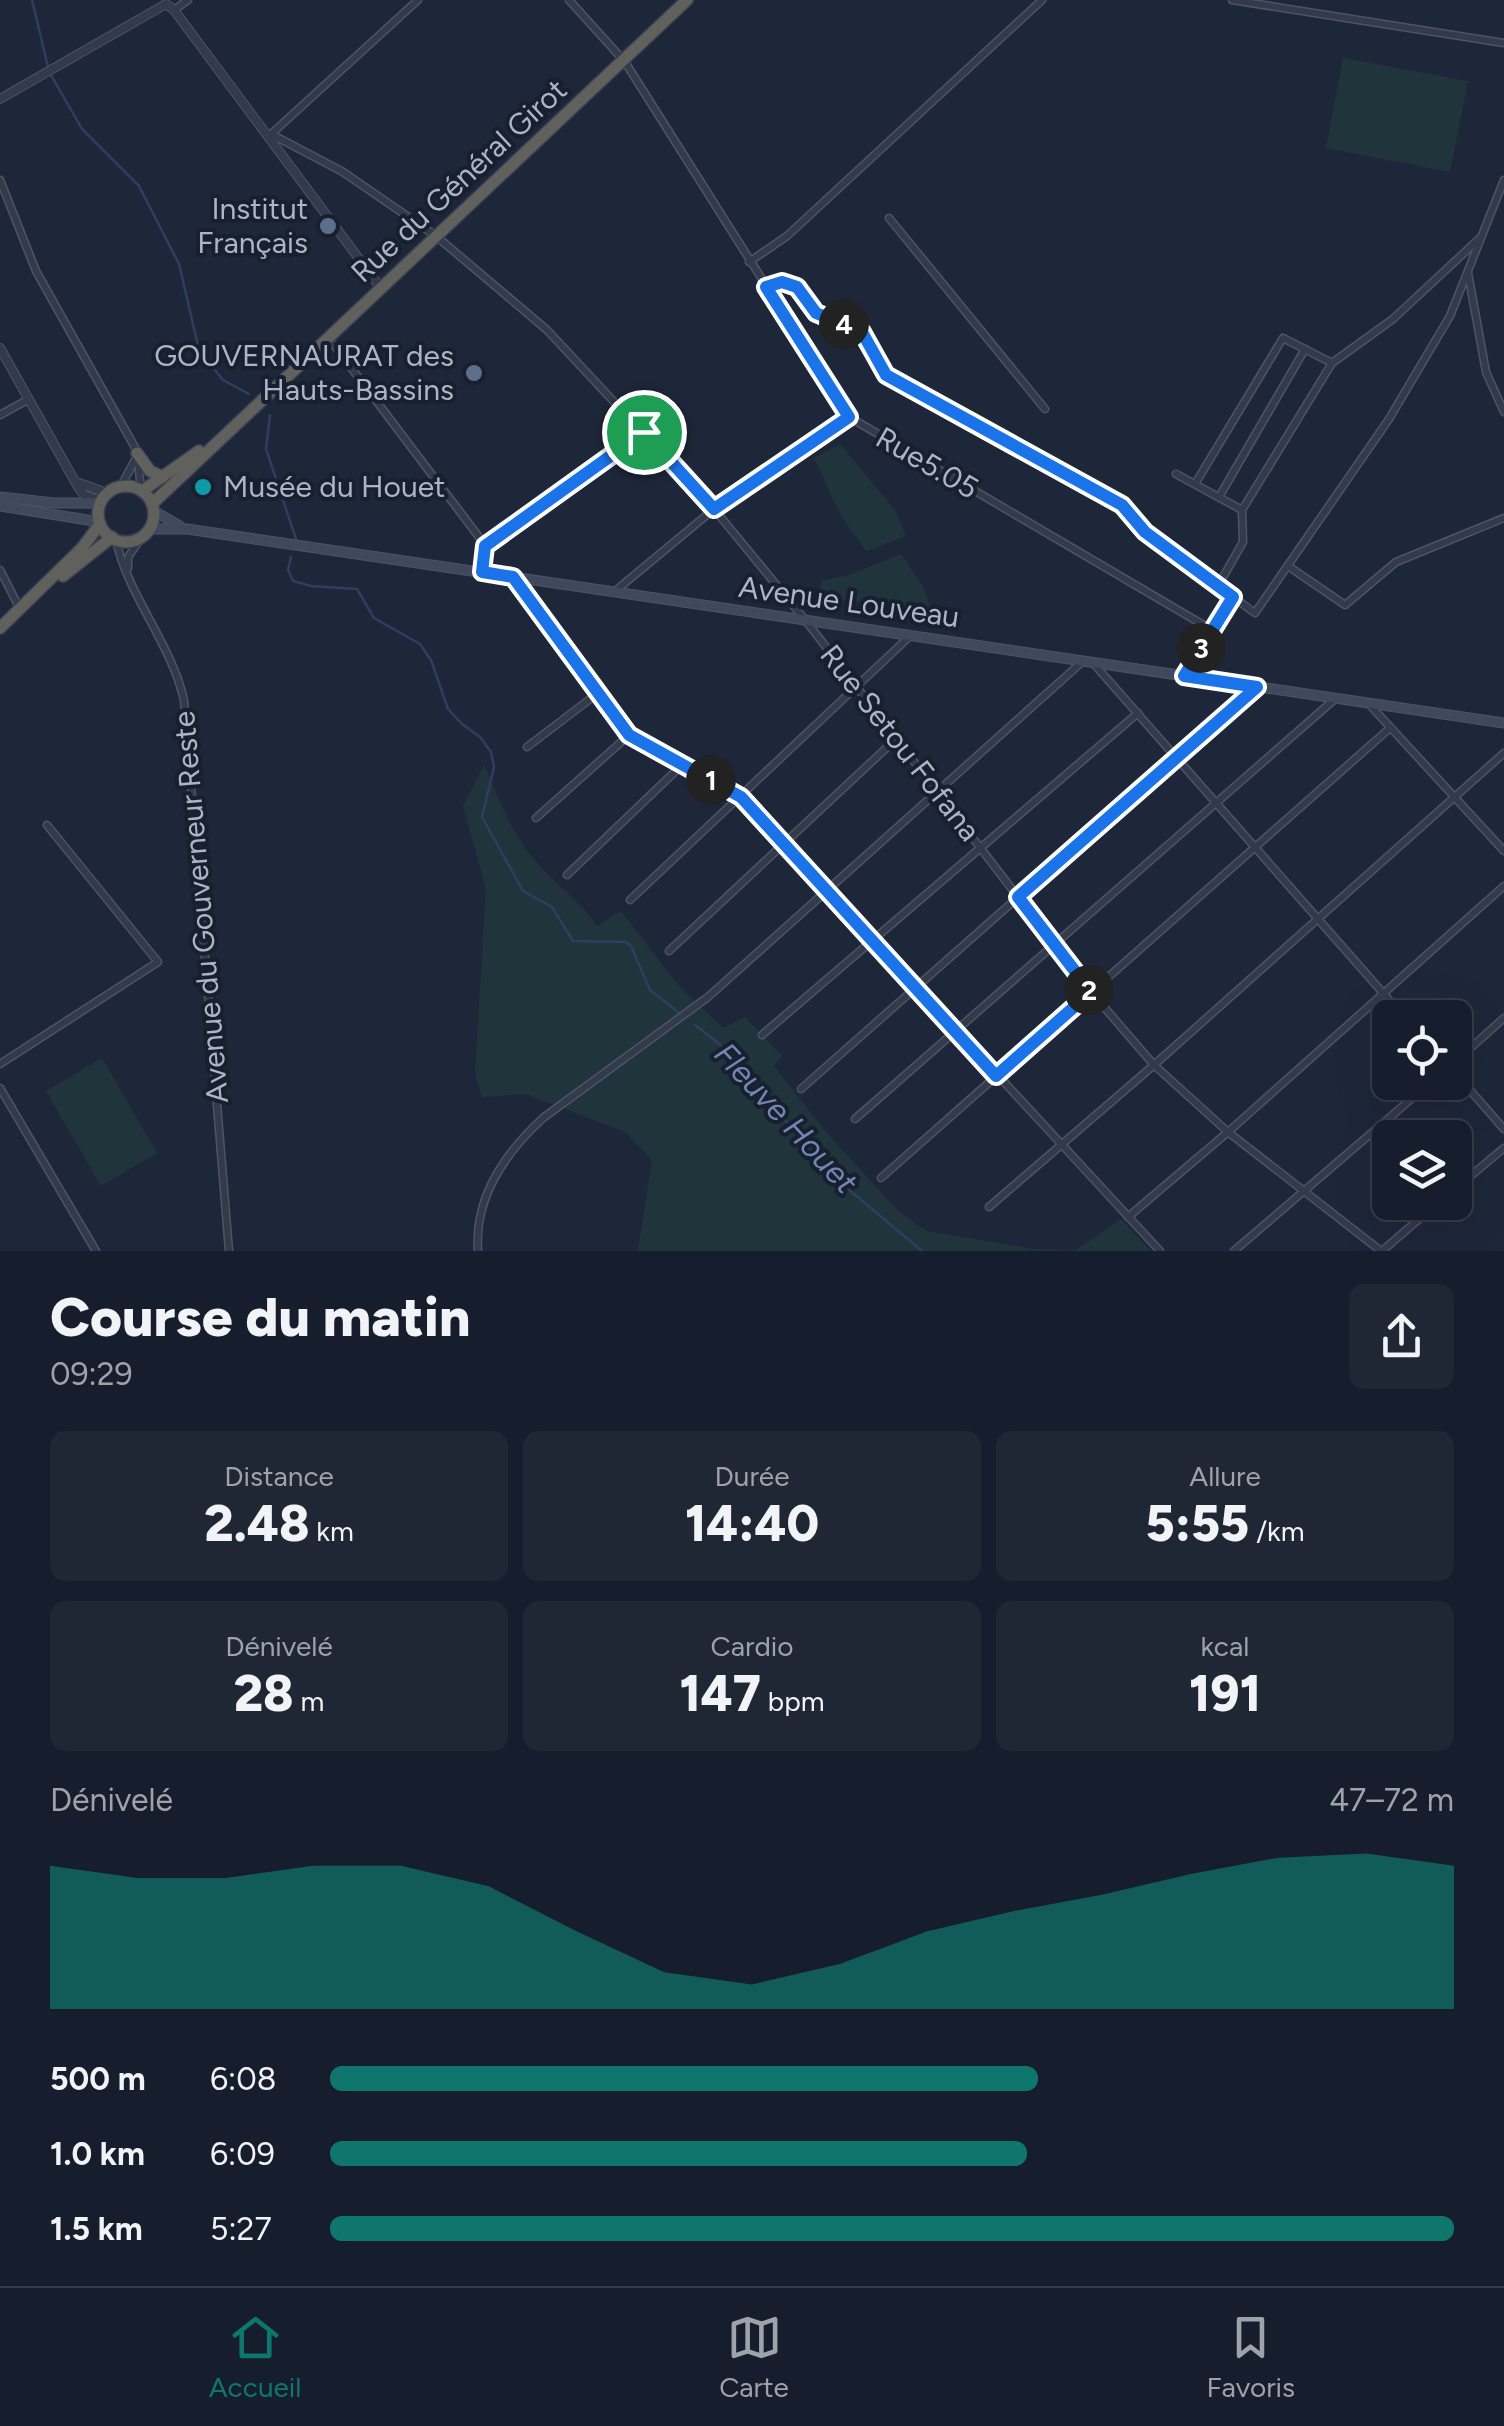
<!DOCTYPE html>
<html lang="fr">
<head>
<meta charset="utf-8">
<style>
	:root { --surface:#161d2c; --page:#1f2634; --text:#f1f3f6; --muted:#9ea2a9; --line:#353b48; --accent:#0f766e }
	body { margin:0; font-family:Figtree,sans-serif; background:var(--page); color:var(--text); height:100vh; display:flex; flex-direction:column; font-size:38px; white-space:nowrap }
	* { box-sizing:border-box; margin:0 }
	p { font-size:32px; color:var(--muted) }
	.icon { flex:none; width:55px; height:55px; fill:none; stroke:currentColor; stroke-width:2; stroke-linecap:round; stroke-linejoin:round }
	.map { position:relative; height:1251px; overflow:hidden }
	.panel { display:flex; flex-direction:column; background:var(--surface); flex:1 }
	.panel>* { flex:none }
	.buttons { position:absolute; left:1372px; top:1000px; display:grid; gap:20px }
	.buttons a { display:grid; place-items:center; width:100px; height:100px; border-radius:15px; background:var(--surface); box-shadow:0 10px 40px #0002,0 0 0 2px var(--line); font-size:50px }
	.pin { position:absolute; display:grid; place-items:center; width:85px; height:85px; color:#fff; margin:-42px; border:5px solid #fff; border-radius:50%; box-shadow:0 2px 10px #0007 }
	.km { position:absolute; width:50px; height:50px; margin:-25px; border-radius:50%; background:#222; color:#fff; font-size:28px; line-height:50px; text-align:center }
	.round { display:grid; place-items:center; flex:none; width:105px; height:105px; border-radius:15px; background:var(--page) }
	.headline { display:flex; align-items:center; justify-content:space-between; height:170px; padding:0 50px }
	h1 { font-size:55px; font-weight:800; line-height:75px }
	.metrics { display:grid; grid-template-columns:repeat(3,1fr); gap:15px; height:170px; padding:10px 50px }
	.metrics div { display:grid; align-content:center; border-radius:15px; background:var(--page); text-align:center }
	.metrics b { font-size:50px; font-weight:800 }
	.metrics small { font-size:28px; font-weight:400 }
	.metrics p { font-size:28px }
	.chart { height:280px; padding:20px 50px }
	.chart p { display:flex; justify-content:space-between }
	.chart svg { width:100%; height:180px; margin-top:10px; fill:var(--accent); opacity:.7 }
	ul { padding:0 50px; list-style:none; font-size:32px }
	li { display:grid; grid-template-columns:160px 120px 1fr; align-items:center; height:75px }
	li i { height:25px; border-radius:12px; background:var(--accent) }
	.menu { display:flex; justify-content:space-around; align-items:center; height:140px; border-top:2px solid var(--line); background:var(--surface); font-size:28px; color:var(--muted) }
	.menu a { display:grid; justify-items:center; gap:5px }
	.menu .active { color:var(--accent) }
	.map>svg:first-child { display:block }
	.green { fill:#20353b }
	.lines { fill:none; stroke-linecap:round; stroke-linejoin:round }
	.stream { stroke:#2e3e61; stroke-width:2.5 }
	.minor-casing { stroke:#4d5465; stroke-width:9 }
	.tertiary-casing { stroke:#4d5465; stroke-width:10 }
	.secondary-casing { stroke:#4d5465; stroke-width:11 }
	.trunk-casing { stroke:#3a4152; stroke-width:14 }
	.minor { stroke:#323a4b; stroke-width:6 }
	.tertiary { stroke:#323a4b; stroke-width:8 }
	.secondary { stroke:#40485e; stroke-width:9 }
	.trunk { stroke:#60605c; stroke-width:11 }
	.route-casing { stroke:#fff; stroke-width:20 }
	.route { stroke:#1a73e8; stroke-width:12 }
	.service-dot { fill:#5c6f8a; stroke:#181f2f; stroke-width:4 }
	.culture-dot { fill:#0f9aa8; stroke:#181f2f; stroke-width:4 }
	.labels { text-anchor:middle; stroke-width:8; stroke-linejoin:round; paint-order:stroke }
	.street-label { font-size:30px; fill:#acb4c7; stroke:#181f2f }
	.poi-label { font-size:30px; fill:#acb4c7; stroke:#181f2f; text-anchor:end }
	.water-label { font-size:32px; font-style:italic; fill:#7186b2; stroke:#181f2f }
</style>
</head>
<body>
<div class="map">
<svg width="1504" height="1251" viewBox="0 0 1504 1251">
	<rect width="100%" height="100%" fill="#1e273a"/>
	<!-- green -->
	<g class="green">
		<path d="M1343 58 1468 81 1450 172 1326 148Z"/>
		<path d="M840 444 895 510 906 536 866 551 841 516 814 458Z"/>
		<path d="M901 554 923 587 932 611 818 596 822 581 849 575Z"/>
		<path d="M484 765C499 799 512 835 537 863 557 885 580 901 597 926L621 911 679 986 723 1028 745 1017 782 1056 774 1066 821 1126 895 1208 926 1231 1034 1249 1076 1250 1121 1219 1151 1251H638L652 1160 625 1132 526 1094 482 1097 475 1074 486 888 463 806Z"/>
		<path d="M102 1058 157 1153 101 1186 46 1091Z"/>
	</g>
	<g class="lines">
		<!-- stream -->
		<g class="stream">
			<path d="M32 0 48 67"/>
			<path d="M51 75 82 129 139 186 179 264 199 350 223 380 249 394"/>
			<path d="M270 415 266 449 296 539"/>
			<path d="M291 557 288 570 293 581 311 586 357 589 374 618 420 644 431 660 448 709 462 724 480 737 491 752 494 767 482 817 523 891 552 907 573 941 626 942 631 946 650 990 679 1013"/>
			<path d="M695 1025 727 1050 829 1173 922 1251"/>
		</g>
		<defs>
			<g id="minor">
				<path d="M569 0 625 62 849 417 1212 630"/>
				<path d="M1232 0 1504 43"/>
				<path d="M174 10 188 0"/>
				<path d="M271 134 343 172 436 236 547 330 714 509 806 621 1091 992 1154 1065 1228 1132 1381 1251"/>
				<path d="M269 136 418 0"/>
				<path d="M0 180 36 271 137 451 141 490"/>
				<path d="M889 218 1045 409"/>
				<path d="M749 262 787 236 1042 0"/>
				<path d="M1468 273 1486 372 1504 412"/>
				<path d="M766 287 783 282 797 287 816 313 862 332 886 375 1122 505 1145 532 1255 613 1389 419 1450 316 1504 180"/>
				<path d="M328 337 485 545 483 572"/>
				<path d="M0 415 29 399"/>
				<path d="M1176 474 1242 510"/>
				<path d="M1195 484 1283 338 1332 363"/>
				<path d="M121 486 136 458"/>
				<path d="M1219 497 1305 349"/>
				<path d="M116 540C128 596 171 643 184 700L229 1251"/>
				<path d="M485 545 644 432"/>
				<path d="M1288 566 1345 605 1396 562 1504 518"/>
				<path d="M128 568V557L142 537"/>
				<path d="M0 570 20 609"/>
				<path d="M513 577 629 735 741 797 1160 1251"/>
				<path d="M1218 586 1243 542 1242 510 1332 363 1393 319 1480 238"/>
				<path d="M614 592 714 509 849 417"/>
				<path d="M1094 664 1405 1018"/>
				<path d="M1185 675 1233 597"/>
				<path d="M1368 703 1504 851"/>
				<path d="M527 747 598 693"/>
				<path d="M536 818 629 735"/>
				<path d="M567 875 683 764"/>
				<path d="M630 900 910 636"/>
				<path d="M669 951 896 739"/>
				<path d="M762 1035 1138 713"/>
				<path d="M1455 1062 1504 1018"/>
				<path d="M0 1064 158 962 47 825"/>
				<path d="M1455 1073 1504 1129"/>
				<path d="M0 1088 96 1251"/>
				<path d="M801 1089 1256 687"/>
				<path d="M855 1119 1336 698"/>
				<path d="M881 1178 1390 728"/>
				<path d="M1455 1189 1504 1148"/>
				<path d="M989 1207 1154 1065 1504 753"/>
				<path d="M1128 1217 1228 1132 1504 886"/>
				<path d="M478 1251C474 1197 505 1153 543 1118L708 997 1082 662"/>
				<path d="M1234 1251 1431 1082"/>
				<path d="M1382 1251 1439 1202"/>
			</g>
			<g id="tertiary">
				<path d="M0 99 166 4 174 10 380 287"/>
				<path d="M0 348 78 487 84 495 99 500"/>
				<path d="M79 483 107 493"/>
			</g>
			<g id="secondary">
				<path d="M0 497 54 503H101"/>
				<path d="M0 506 100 522"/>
				<path d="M154 511 180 526"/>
				<path d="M149 529H187L1504 723"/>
			</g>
			<g id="trunk">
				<path d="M137 453 150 471 163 477"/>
				<circle cx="126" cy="514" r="28"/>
				<path d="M142 491 199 451"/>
				<path d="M152 504 687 0"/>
				<path d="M63 576 112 537"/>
				<path d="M0 628 82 548 100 524"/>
			</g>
		</defs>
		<!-- minor casing -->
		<use href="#minor" class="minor-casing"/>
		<!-- tertiary casing -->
		<use href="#tertiary" class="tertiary-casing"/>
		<!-- secondary casing -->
		<use href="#secondary" class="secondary-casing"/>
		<!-- trunk casing -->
		<use href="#trunk" class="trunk-casing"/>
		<!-- minor -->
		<use href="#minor" class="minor"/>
		<!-- tertiary -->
		<use href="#tertiary" class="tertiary"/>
		<!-- secondary -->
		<use href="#secondary" class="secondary"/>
		<!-- trunk -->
		<use href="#trunk" class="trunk"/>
	</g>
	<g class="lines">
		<defs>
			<path id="route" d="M782 282 797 287 816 313 862 332 886 375 1122 505 1145 532 1233 597 1184 676 1257 687 1018 897 1091 992 996 1076 741 797 629 735 513 577 482 572 485 546 644 432 714 509 849 417 766 287Z"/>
		</defs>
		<!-- route casing -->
		<use href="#route" class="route-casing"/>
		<!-- route -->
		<use href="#route" class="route"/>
	</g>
	<!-- markers -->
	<g class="service-dot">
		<circle cx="328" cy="226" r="10"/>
		<circle cx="474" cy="373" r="10"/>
	</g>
	<circle class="culture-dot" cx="203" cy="487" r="10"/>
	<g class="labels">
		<!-- street labels -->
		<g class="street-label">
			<text transform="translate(459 181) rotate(-43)" y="10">Rue du Général Girot</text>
			<text transform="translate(927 463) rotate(30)" y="10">Rue5.05</text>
			<text transform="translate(849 602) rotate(8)" y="10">Avenue Louveau</text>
			<text transform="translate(900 743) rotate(52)" y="10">Rue Setou Fofana</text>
			<text transform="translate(201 907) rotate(-95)" y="10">Avenue du Gouverneur Reste</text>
		</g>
		<!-- poi labels -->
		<g class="poi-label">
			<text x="308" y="219">Institut<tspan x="308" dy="34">Français</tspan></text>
			<text x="454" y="366">GOUVERNAURAT des<tspan x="454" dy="34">Hauts-Bassins</tspan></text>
			<text x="223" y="497" text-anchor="start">Musée du Houet</text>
		</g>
		<!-- water labels -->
		<g class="water-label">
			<text transform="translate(786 1118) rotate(47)" y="11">Fleuve Houet</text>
		</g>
	</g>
</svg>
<div class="buttons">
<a><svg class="icon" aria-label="locate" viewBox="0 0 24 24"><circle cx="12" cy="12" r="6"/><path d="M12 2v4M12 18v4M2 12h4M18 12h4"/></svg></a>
<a><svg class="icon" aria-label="layers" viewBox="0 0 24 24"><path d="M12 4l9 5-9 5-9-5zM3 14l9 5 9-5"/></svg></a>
</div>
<div class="pin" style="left:644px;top:432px;background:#1e9e55"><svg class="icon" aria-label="arrive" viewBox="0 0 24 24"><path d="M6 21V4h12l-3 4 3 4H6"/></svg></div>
<b class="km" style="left:711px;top:780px">1</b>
<b class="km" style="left:1089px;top:990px">2</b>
<b class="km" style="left:1201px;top:648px">3</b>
<b class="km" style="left:844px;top:324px">4</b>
</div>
<section class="panel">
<div class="headline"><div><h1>Course du matin</h1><p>09:29</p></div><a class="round"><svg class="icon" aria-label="share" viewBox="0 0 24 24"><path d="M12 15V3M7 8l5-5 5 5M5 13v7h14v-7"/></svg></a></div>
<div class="metrics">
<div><p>Distance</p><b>2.48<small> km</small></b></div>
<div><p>Durée</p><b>14:40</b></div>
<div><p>Allure</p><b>5:55<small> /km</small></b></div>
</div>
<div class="metrics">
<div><p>Dénivelé</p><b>28<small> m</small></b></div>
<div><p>Cardio</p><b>147<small> bpm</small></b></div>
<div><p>kcal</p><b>191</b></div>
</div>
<div class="chart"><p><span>Dénivelé</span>47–72 m</p>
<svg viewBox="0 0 160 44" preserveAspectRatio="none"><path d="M0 44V9L10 12L20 12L30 9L40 9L50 14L60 25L70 35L80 38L90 33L100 25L110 20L120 16L130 11L140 7L150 6L160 9V44z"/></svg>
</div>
<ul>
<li><b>500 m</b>6:08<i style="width:63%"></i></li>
<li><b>1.0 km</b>6:09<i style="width:62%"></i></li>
<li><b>1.5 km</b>5:27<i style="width:100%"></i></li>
</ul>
</section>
<nav class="menu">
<a class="active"><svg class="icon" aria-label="home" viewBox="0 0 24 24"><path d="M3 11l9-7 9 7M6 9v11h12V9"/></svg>Accueil</a>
<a><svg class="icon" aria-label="map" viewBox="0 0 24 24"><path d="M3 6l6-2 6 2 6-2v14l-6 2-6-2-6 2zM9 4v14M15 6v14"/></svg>Carte</a>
<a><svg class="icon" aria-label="saved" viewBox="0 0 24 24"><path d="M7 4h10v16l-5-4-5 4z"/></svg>Favoris</a>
</nav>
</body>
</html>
